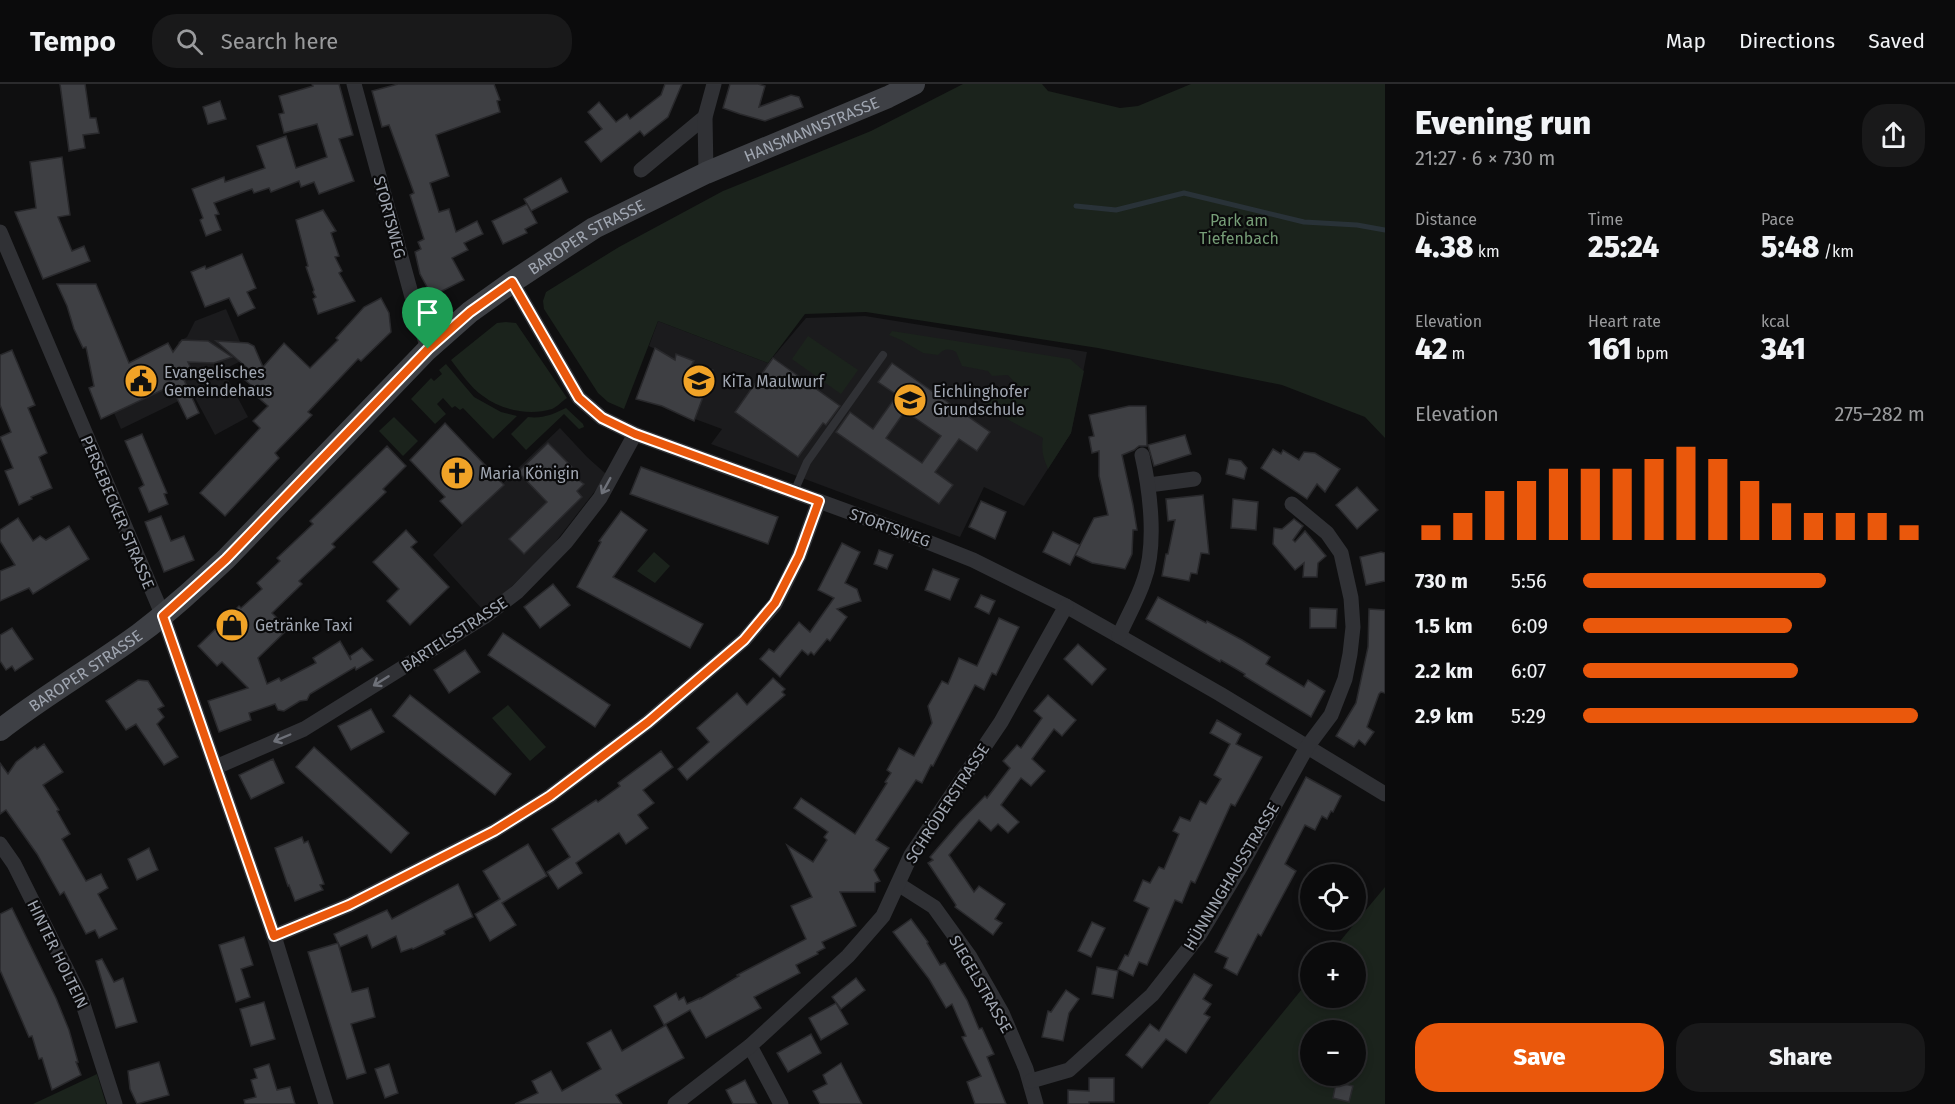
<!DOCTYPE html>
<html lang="en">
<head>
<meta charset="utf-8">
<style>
	:root { --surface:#0b0b0c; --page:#19191a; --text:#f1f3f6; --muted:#9a9b9d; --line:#2b2b2d; --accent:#ea580c }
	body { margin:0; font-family:"Fira Sans",sans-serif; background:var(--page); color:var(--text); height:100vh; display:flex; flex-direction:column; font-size:22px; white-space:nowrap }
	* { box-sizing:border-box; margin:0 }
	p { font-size:20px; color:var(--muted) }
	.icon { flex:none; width:33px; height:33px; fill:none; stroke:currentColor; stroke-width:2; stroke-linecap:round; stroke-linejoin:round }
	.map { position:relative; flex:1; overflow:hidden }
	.panel { display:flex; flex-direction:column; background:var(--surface); width:570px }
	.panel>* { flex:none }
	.controls { position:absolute; left:1300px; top:780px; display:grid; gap:12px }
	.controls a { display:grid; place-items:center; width:66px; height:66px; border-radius:50%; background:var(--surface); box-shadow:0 3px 9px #0003,0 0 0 2px var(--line); font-size:30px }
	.pin { position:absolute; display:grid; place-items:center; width:51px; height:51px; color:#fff; margin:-62px -26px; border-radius:50% 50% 50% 0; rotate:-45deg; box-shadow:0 0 6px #0007 }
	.pin .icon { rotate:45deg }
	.round { display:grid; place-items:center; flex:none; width:63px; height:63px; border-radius:24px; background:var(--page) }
	.head { display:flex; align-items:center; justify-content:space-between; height:102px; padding:0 30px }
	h1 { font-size:33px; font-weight:800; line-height:45px }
	.metrics { display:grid; grid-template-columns:repeat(3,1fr); gap:9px; height:102px; padding:6px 30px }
	.metrics div { display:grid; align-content:center }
	.metrics b { font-size:30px; font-weight:800 }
	.metrics small { font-size:16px; font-weight:400 }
	.metrics p { font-size:16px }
	.chart { height:168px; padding:12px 30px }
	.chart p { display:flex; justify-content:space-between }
	.chart svg { width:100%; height:108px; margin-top:6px; stroke:var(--accent); stroke-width:6 }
	.cta { display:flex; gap:12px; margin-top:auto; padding:12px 30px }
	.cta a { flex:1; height:69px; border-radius:24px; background:var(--accent); color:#fff; font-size:24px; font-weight:800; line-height:69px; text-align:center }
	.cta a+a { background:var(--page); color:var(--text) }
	ul { padding:0 30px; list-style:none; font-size:20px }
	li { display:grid; grid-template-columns:96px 72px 1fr; align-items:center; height:45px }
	li i { height:15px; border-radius:8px; background:var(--accent) }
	header { display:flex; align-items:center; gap:36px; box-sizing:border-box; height:84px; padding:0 30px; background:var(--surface); border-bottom:2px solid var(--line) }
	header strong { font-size:28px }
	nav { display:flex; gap:33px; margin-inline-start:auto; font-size:21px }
	.search { width:420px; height:54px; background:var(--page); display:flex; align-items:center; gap:15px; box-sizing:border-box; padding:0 21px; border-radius:24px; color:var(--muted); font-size:22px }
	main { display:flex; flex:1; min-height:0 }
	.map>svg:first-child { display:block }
	.built { fill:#1b1b1d }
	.green { fill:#1b231c; fill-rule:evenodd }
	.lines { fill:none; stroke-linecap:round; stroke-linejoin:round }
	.stream { stroke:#293238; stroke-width:5 }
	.building { fill:#3e3f43; stroke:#29292c; stroke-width:1.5; fill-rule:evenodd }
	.service { stroke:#303135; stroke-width:8 }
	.minor { stroke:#303135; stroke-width:15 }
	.secondary { stroke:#3e4045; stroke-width:22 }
	.oneway { stroke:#6e7179 }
	.route-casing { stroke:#fff; stroke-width:12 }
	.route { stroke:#ea580c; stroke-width:8 }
	.labels { text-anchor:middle; stroke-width:4.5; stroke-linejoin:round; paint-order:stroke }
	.street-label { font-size:16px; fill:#a0a6b1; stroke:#0a0a0b }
	.park-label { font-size:16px; fill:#769d77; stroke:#0a0a0b }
	.poi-label { font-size:16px; fill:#a0a6b1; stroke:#0a0a0b; text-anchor:start }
</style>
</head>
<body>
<header>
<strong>Tempo</strong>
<div class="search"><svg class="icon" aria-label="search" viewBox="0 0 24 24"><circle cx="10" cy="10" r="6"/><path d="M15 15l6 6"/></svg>Search here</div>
<nav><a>Map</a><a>Directions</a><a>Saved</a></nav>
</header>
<main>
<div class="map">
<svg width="1385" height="1020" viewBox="0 0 1385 1020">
	<rect width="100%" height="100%" fill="#0f0f10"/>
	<!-- built -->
	<g class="built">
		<path d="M226 225 247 274 223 286 248 333 215 351 193 310 121 345 114 329 186 295 184 290 192 286 178 258 187 253 195 237Z"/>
		<path d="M865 232 1087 268 1071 349 1024 422 984 403 960 453 711 360 722 345 695 335 694 337 662 322 636 315 655 265 649 262 658 237 768 279 806 234Z"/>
		<path d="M560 344 587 373 606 390 602 398 550 465 506 508 482 525 433 471 514 388Z"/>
	</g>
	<!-- green -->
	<g class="green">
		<path d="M963 0H1042L1048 7 1120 24 1138 22 1191 0H1385V354L1365 333 1282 301 1098 264 866 228 805 230 768 279 658 237 624 325 608 318 598 309 544 225 543 217 546 208 619 163 723 107 871 47Z"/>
		<path d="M506 238 516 239 567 314C562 317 557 323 552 325 529 332 501 326 483 312 470 303 461 289 451 276L497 239Z"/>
		<path d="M892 247 1070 275 1084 287 1071 349 1048 385C1043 374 1041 366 1043 354 1021 342 1000 334 983 317L992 306 1016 310 1017 301 1008 291 992 292 988 287 962 282 956 268C948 264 944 265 938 271L923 269 901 256 889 251Z"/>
		<path d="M808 252 858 286 841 310 792 275Z"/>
		<path d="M446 280 474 313 501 328 517 332 493 355 463 324 460 326 455 322 452 324 443 314 437 320 446 330 435 340 411 315 431 294 434 297 442 290 439 286Z"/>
		<path d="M566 324 583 340 584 343 579 345 564 330 526 366 511 350 528 333C542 335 554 330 566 324Z"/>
		<path d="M394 333 418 357 403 372 379 347Z"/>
		<path d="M654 468 670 482 655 499 637 487Z"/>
		<path d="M508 621 546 663 530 677 492 634Z"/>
		<path d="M1385 803V1020H1208L1311 894V914H1356V868H1331ZM1311 946H1356V992H1311Z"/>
		<path d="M97 990 106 1020H33Z"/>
	</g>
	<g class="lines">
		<!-- stream -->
		<path class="stream" d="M1076 122 1116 126 1184 109 1304 138 1357 141 1385 146"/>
	</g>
	<!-- building -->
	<g class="building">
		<path d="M60 0H85L90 34H96L99 49 83 51 85 64 69 67Z"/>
		<path d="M312 0H339L353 51 339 55 354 97 319 110 314 98 301 103 299 97 271 108 269 104 254 109 252 105 214 119 219 130 215 131 221 146 206 152 200 136 203 134 192 105 224 93 225 98 265 84 257 62 286 52 296 84 327 73 317 40 284 49 279 30 284 29 279 12 313 2Z"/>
		<path d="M398 0H494L500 16 497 17 500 28 436 51 449 92 430 99 439 128 449 125 456 148 477 137 483 150 464 159 468 166 452 174 464 196 432 212 420 190 415 168 421 165 418 158 424 155 410 111 414 109 389 41 382 43 372 7Z"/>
		<path d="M665 0H682L668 33 644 52 640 47 601 78 585 58 602 45 588 28 599 18 616 38 627 30 630 35 661 11Z"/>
		<path d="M730 0H758L765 2 759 23 791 11 799 13 803 23 765 37 740 30 723 24Z"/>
		<path d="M220 17 226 35 208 40 203 23Z"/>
		<path d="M62 73 70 131 58 133 72 167 84 162 90 177 43 195 15 128 36 124 30 78Z"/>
		<path d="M561 94 568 108 531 127 524 115Z"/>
		<path d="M527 120 537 139 525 145 527 149 503 160 492 137Z"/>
		<path d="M323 126 336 147 331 149 339 172 335 173 342 187 339 189 355 217 318 230 313 215 316 213 313 208 314 206 306 183 308 182 296 136Z"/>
		<path d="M242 170 256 204 247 208 255 224 238 232 229 214 205 223 191 188 205 182 206 185Z"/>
		<path d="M57 200H96L129 279 168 259 173 268 182 256 208 257 232 273 214 279 188 278 192 287 184 290 186 295 184 296 199 329 187 335 171 302 101 335 89 304 94 302 86 263 83 264 74 245 67 222Z"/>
		<path d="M381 214 389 229 391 248 361 277 358 275 308 328 312 331 275 369 279 374 225 432 200 409 260 344 253 337 268 322 248 305 251 301 245 296 252 288 216 257 248 259 254 262 263 283 284 259 310 284 338 256 336 254 364 223Z"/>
		<path d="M655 264 675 276 676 270 694 277 691 282 713 286 694 337 662 322 636 315Z"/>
		<path d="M12 266 35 321 28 324 47 369 39 373 52 404 31 413 32 415 19 421 5 387 13 384 0 353 11 348 0 321V271Z"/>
		<path d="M773 274 840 322 826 341 823 339 798 373 735 328Z"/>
		<path d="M892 279 990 348 977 367 959 355 935 388 953 401 939 420 836 348 850 328 873 345 897 311 878 298ZM905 327 941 352 922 379 886 354Z"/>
		<path d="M1129 322H1146L1147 362H1139L1134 366 1122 371 1133 421 1137 446H1133L1132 470 1125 485 1092 479 1075 471 1094 434 1108 431 1099 392V367L1092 369 1089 353 1094 352 1089 331Z"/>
		<path d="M445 339 504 401 462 440 440 417 445 413 410 376Z"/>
		<path d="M142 350 167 409 164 410 168 420 149 428 139 404 144 401 125 357Z"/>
		<path d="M1185 351 1191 370 1154 382 1148 361Z"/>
		<path d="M548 359 572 383 569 389 584 400 577 407 582 413 524 470 509 455 547 418 518 388Z"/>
		<path d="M387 362 406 382 383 405 386 408 332 460 335 463 299 497 302 500 272 529 288 545 258 574 267 600 279 594 281 597 316 579 313 574 340 557 351 576 350 572 362 564 373 576 356 586 355 583 310 610 307 616 300 617 284 627 278 626 275 620 249 629 251 636 219 648 208 617 248 604 222 578 217 582 198 562 239 522 241 524 262 505 257 499 280 477 277 474 313 440 310 437Z"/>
		<path d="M1273 365 1281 370 1283 366 1299 376 1304 368 1315 369 1340 385 1325 408 1317 400 1307 415 1261 384Z"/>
		<path d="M1229 375 1241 377 1247 384 1244 395 1226 390Z"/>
		<path d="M641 383 778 433 768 460 630 410Z"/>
		<path d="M1357 403 1378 426 1357 445 1336 421Z"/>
		<path d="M1203 411 1209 470 1201 469 1197 490 1191 489 1189 497 1162 492 1166 470H1168L1175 436 1168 437 1166 415Z"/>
		<path d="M1233 415 1258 418 1256 446 1231 444Z"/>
		<path d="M981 417 1006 428 995 455 969 443Z"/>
		<path d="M621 427 647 446 613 493 703 540 690 564 577 503 601 458 599 457Z"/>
		<path d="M161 432 171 457 184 452 194 476 164 488 145 438Z"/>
		<path d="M18 434 33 457 40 452 46 456 69 442 89 475 33 510 29 504 0 517V487L15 481 0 457V446Z"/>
		<path d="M1294 435 1303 442 1293 456 1295 458 1305 447 1326 472 1318 479 1317 493H1303L1304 479 1295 486 1273 460 1274 444 1282 445Z"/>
		<path d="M406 446 417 458 411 463 449 503 410 541 387 517 399 505 373 478Z"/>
		<path d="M1053 448 1080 461 1070 481 1043 468Z"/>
		<path d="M842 459 860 468 845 499 857 505 861 517 837 525 847 533 830 557 827 555 814 571 811 568 808 571 802 566 780 593 760 575 769 565 774 568 799 538 810 548 834 514 818 506Z"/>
		<path d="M879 466 893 471 887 485 874 480Z"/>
		<path d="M1381 468 1385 469V497L1366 501 1360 473Z"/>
		<path d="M933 485 959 495 950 516 925 506Z"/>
		<path d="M553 500 570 521 540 544 524 523Z"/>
		<path d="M981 511 995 517 989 530 975 523Z"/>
		<path d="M1158 513 1206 539 1207 537 1242 556 1270 573 1266 580 1304 603 1308 596 1325 607 1311 633 1244 592 1245 590 1221 576 1220 578 1146 535Z"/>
		<path d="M1310 524 1337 525 1336 544H1310Z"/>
		<path d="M1369 525 1385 526V609L1381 608 1379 610 1367 643 1374 648 1365 661 1359 656 1354 663 1336 652 1356 619 1368 563Z"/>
		<path d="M999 534 1019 543 996 591 992 589 984 606 975 601 933 682 931 681 922 699 916 696 876 756 889 764 874 786 880 797 875 799V808H840L856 842 822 858 825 864 817 868 818 870 796 881 800 889 754 913 761 924 706 954 690 926 664 941 654 922 676 909 679 916 684 913 687 920 700 914V915L739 892 737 891 806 855 791 822 812 813 787 761 813 778 827 756 824 753 828 748 794 724 801 714 855 750 887 699 885 698 891 689 887 686 899 664 914 672 932 639 928 622 942 597 948 600 959 574 977 582Z"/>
		<path d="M12 544 33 575 15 587 12 582 6 586 0 577V551Z"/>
		<path d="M503 549 610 621 595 643 488 571Z"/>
		<path d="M1078 560 1106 585 1092 601 1064 575Z"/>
		<path d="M465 566 480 588 449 609 434 586Z"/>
		<path d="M773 594 785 605 782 608 785 611 687 696 678 685 709 658 697 644 737 609 747 621Z"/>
		<path d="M138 596 148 597 164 622 158 625 164 633 157 640 178 673 164 681 136 640 126 646 106 617Z"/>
		<path d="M410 611 511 690 495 711 393 632Z"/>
		<path d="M1048 611 1076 636 1062 652 1054 645 1032 675 1045 687 1031 702 1021 694 1001 721 1019 738 1008 749 998 740 991 747 979 736 949 771 974 808 979 802 1005 820 995 835 1002 839 993 851 955 823 956 821 928 779 933 776 930 773 959 739 985 712 987 714 1010 684 1003 677 1017 661 1021 664 1042 634 1034 627Z"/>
		<path d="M371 625 384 648 351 666 338 642Z"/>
		<path d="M1217 636 1241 650 1236 660 1262 673 1235 722 1231 720 1195 799 1191 797 1182 819 1175 816 1147 881 1139 878 1133 892 1118 885 1125 871 1128 872 1149 824 1134 817 1143 796 1150 799 1159 783 1164 785 1179 750 1173 747 1180 733 1190 737 1200 717 1206 720 1221 695 1214 691 1230 660 1210 649Z"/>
		<path d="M44 660 63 688 43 701 59 726 57 727 70 750 62 755 86 797 101 790 108 804 98 810 117 845 99 854 95 846 86 850 64 808 60 811 37 770 6 726 0 730V679L8 690 16 678 35 663 37 665Z"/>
		<path d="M314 663 409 749 391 769 296 683Z"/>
		<path d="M661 667 673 683 643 706 654 719 638 731 648 744 626 760 619 749 576 779 582 789 558 805 547 788 570 773 552 745 596 716 598 718 620 702 618 699Z"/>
		<path d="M273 675 284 699 251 715 239 691Z"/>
		<path d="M1306 693 1341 712 1333 728 1331 727 1327 735 1322 732 1315 746 1305 741 1285 780 1296 787 1261 852 1258 850 1237 891 1224 884 1228 874 1215 868Z"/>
		<path d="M302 753 304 759 308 757 324 800 320 801 323 806 295 817 289 801 288 802 275 764Z"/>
		<path d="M528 760 547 792 502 819 516 841 490 857 475 830 500 815 483 787Z"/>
		<path d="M149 764 158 786 137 796 128 775Z"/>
		<path d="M458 800 473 833 444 847 445 850 413 865 412 864 401 868 396 852 372 864 367 851 340 863 334 850 387 826 392 835Z"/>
		<path d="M12 824 56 914 69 946 78 978H76L81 991 52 1006 42 974 39 975 32 952 29 953 0 886V830Z"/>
		<path d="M911 835 928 858 927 859 940 881 945 879 967 916 979 945 982 944 994 970 987 973 1006 1020H975L967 998 981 992 962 953 966 952 952 920 946 924 929 895 893 848Z"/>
		<path d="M1092 838 1105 844 1091 873 1078 867Z"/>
		<path d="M244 853 253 881 241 885 250 913 236 918 219 861Z"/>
		<path d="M338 859 352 908 368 904 375 933 351 940 366 989 347 995 308 868Z"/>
		<path d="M102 875 114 898 123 894 137 938 116 944 96 877Z"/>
		<path d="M1097 883 1118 887 1113 914 1092 910Z"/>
		<path d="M1194 890 1212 901 1203 915 1211 920 1204 930 1210 933 1186 969 1166 955 1142 984 1126 971 1150 940 1159 947Z"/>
		<path d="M856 894 865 906 841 925 832 913Z"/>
		<path d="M1066 906 1079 915 1069 929 1063 957 1042 953 1048 927 1051 928Z"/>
		<path d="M264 918 275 955 251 962 240 925Z"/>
		<path d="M836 919 848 940 821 956 809 934Z"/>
		<path d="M666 941 684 974 616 1011 622 1020H515L538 1009 532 997 551 987 562 1007 601 985 587 959 611 946 622 967Z"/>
		<path d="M811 950 821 969 788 988 777 969Z"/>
		<path d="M159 978 169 1011 137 1020 130 1005 128 987Z"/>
		<path d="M841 979 862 1020H820L813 1007 827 1000 823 991Z"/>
		<path d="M269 980 277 1006 290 1003 295 1020H245L244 1016 256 1013 251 996 257 994 254 985Z"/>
		<path d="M389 980 398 1009 385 1014 375 985Z"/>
		<path d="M1089 994H1114V1018H1089V1020H1068V1006L1089 1007Z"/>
		<path d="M745 996 757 1020H733L726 1006Z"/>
		<path d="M1336 998 1353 1002 1349 1018 1333 1014Z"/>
	</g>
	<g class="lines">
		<!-- service -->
		<path class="service" d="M794 408 807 378 883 271"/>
		<!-- minor -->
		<g class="minor">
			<path d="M354 0 415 224 428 265"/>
			<path d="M641 86 705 33"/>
			<path d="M706 89 705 33 714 0"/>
			<path d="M0 148 163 532 274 852 326 1020"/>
			<path d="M512 198 579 314 602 334 635 350 890 443 973 476 1066 522 1119 552 1220 610 1385 710"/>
			<path d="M1149 401 1194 395"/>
			<path d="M1119 552C1127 533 1138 515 1144 496 1157 461 1150 406 1142 371"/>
			<path d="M216 683 304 645 484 533 517 508 566 458 600 414 635 350"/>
			<path d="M0 760 14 780 81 914 115 1020"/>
			<path d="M898 800 934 823 970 873 1002 929 1026 985 1036 1020"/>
			<path d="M274 852 349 821 494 747 550 712 648 638 744 556 775 520 799 472 819 417"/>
			<path d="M750 962 781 1020"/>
			<path d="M1031 997 1069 986 1152 911 1200 850 1238 787 1307 663 1331 631 1345 595 1350 570 1353 543 1351 514 1341 469 1327 449 1292 420"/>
			<path d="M675 1020 750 962 848 872 883 832 911 771 1001 638 1066 522"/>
		</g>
		<!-- secondary -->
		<path class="secondary" id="s1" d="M0 646C45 611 94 583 139 550 170 527 198 501 226 475L427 266 470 228 512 198 594 144 706 89 888 13 914 0"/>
	</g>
	<!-- one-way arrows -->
	<defs><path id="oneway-shaft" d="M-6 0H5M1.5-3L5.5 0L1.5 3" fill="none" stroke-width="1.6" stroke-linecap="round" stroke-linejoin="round" transform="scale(1.5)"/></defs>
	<g class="oneway">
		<use href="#oneway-shaft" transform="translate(606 402) rotate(119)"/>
		<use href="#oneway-shaft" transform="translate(381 597) rotate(148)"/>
		<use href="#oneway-shaft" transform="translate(282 654) rotate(157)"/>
	</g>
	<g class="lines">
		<defs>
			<path id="route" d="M512 198 579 314 602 334 635 350 819 417 799 472 775 519 744 556 648 638 550 712 494 747 349 821 274 852 163 532 226 475 428 265 470 228Z"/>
		</defs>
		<!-- route casing -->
		<use href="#route" class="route-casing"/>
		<!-- route -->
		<use href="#route" class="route"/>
	</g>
	<!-- icons -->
	<defs>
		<symbol id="civic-disc" viewBox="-11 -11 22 22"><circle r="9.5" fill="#f1a327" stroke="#0a0a0b"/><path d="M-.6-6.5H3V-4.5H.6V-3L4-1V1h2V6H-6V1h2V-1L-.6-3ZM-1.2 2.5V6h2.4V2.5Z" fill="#111"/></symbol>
		<symbol id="school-disc" viewBox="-11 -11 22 22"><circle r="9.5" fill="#f1a327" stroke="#0a0a0b"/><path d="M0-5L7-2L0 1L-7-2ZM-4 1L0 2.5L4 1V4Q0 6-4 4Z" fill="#111"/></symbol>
		<symbol id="church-disc" viewBox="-11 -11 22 22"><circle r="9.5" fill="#f1a327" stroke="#0a0a0b"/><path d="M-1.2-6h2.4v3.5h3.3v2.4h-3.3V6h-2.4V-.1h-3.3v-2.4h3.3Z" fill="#111"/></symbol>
		<symbol id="shop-disc" viewBox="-11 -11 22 22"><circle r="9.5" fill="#f1a327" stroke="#0a0a0b"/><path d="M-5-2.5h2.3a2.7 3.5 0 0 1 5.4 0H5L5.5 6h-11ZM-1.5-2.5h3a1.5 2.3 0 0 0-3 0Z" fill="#111"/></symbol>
	</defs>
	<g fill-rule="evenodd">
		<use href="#civic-disc" x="122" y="278" width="38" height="38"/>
		<use href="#school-disc" x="680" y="278" width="38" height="38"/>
		<use href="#school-disc" x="891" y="297" width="38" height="38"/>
		<use href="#church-disc" x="438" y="370" width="38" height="38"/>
		<use href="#shop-disc" x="213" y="522" width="38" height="38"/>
	</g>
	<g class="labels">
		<!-- street labels -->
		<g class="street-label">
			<text dy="6" stroke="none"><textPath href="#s1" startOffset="1020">HANSMANNSTRASSE</textPath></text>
			<text transform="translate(390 133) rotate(75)" y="6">STORTSWEG</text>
			<text dy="6" stroke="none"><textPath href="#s1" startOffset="770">BAROPER STRASSE</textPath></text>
			<text transform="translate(118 428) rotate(67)" y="6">PERSEBECKER STRASSE</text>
			<text transform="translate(890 443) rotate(20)" y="6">STORTSWEG</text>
			<text transform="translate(454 550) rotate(-33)" y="6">BARTELSSTRASSE</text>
			<text dy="6" stroke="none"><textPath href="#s1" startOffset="104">BAROPER STRASSE</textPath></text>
			<text transform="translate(947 719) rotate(-57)" y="6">SCHRÖDERSTRASSE</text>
			<text transform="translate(1231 792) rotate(-59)" y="6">HÜNNINGHAUSSTRASSE</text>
			<text transform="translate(58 870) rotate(64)" y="6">HINTER HOLTEIN</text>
			<text transform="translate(981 900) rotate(60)" y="6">SIEGELSTRASSE</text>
		</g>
		<!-- park labels -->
		<g class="park-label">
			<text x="1239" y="142">Park am<tspan x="1239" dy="18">Tiefenbach</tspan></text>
		</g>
		<!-- poi labels -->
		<g class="poi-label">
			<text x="164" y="294">Evangelisches<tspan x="164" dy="18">Gemeindehaus</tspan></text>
			<text x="722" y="303">KiTa Maulwurf</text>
			<text x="933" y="313">Eichlinghofer<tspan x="933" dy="18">Grundschule</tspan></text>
			<text x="480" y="395">Maria Königin</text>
			<text x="255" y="547">Getränke Taxi</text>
		</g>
	</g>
</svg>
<div class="controls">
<a><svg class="icon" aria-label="locate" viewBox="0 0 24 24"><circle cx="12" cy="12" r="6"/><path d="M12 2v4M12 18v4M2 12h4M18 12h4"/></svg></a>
<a>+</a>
<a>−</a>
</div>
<div class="pin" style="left:428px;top:265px;background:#1e9e55"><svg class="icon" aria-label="arrive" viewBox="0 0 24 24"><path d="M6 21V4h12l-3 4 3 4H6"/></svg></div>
</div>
<section class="panel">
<div class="head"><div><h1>Evening run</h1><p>21:27 · 6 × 730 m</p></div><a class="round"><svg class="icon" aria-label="share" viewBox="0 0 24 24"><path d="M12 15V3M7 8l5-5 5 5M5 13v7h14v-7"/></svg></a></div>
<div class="metrics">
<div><p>Distance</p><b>4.38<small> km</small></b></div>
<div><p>Time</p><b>25:24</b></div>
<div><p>Pace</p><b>5:48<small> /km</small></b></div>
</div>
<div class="metrics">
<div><p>Elevation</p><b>42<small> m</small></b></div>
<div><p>Heart rate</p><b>161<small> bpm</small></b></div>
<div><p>kcal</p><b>341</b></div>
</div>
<div class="chart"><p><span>Elevation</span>275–282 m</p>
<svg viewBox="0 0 160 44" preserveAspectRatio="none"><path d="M5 44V38M15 44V33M25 44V24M35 44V20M45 44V15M55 44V15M65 44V15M75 44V11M85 44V6M95 44V11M105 44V20M115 44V29M125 44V33M135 44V33M145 44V33M155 44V38"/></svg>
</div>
<ul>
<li><b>730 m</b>5:56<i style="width:71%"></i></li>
<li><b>1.5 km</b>6:09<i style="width:61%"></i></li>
<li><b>2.2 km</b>6:07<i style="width:63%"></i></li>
<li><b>2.9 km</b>5:29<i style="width:98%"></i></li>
</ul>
<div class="cta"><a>Save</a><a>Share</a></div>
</section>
</main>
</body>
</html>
